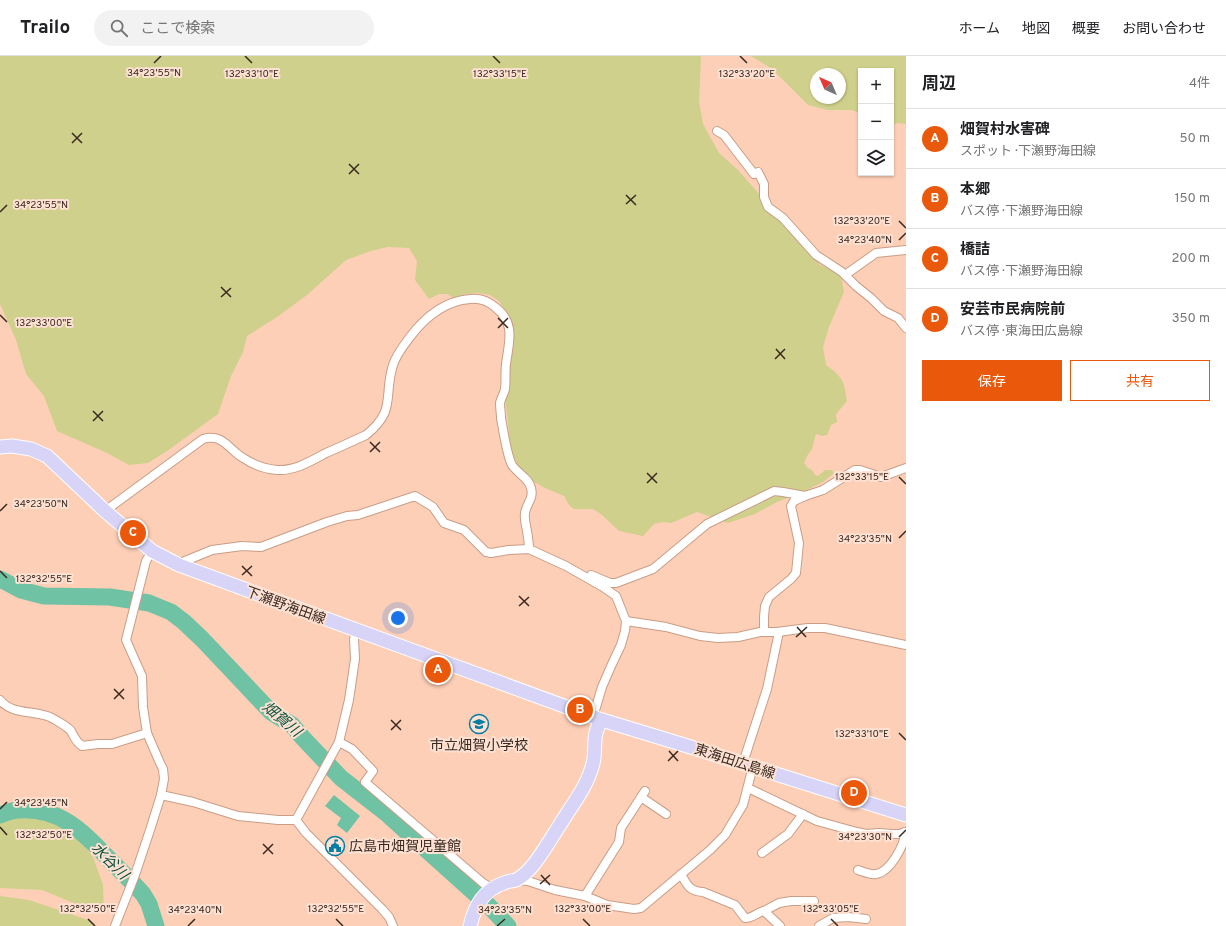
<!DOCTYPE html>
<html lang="ja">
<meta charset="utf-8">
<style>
body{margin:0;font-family:Overpass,"Noto Sans JP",sans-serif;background:#f2f2f2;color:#202124}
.controls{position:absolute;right:12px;top:12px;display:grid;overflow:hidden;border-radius:0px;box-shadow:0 1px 3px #0004}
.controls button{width:36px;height:36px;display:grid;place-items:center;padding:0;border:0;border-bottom:1px solid #e0e0e0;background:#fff;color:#202124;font:20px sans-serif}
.compass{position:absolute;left:810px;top:12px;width:36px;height:36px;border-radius:50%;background:#fff;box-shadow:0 1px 3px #0004;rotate:316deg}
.you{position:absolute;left:398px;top:562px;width:14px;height:14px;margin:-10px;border:3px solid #fff;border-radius:50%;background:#1a73e8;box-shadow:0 0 0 6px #1a73e833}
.badge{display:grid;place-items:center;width:26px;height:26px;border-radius:50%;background:#ea580c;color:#fff;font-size:13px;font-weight:700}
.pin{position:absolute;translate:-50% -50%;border:2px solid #fff;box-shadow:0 1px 4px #0006}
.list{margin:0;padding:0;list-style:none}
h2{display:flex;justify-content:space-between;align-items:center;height:52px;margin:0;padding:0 16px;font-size:17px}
h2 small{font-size:13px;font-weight:400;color:#757577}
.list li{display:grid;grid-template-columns:26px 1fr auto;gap:12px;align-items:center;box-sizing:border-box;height:60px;padding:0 16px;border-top:1px solid #e0e0e0}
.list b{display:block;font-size:15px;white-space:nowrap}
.list p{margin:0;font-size:13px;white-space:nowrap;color:#757577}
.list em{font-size:13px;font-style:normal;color:#757577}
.actions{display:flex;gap:8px;padding:12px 16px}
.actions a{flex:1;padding:9px 0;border:1px solid #ea580c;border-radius:0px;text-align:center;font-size:14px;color:#ea580c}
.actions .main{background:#ea580c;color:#fff}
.icon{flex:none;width:22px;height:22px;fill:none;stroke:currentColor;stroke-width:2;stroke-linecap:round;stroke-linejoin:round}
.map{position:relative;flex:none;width:906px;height:870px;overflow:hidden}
header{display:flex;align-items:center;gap:24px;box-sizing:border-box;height:56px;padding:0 20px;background:#fff;border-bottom:1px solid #e0e0e0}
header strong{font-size:19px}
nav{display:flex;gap:22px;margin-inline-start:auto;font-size:14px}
.search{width:280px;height:36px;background:#f2f2f2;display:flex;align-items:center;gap:10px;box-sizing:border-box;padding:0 14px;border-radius:22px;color:#757577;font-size:15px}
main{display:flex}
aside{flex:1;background:#fff}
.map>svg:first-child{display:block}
.green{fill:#cfd08b;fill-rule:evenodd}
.water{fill:#6fc2a4}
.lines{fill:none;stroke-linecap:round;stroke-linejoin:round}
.river{stroke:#6fc2a4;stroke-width:17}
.street-casing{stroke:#c99d86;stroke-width:10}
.primary-casing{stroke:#fff;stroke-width:15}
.street{stroke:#fff;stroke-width:8}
.primary{stroke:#d7d4f8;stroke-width:13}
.ticks{fill:none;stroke:#3a2920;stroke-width:1.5}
.labels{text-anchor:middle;stroke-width:4;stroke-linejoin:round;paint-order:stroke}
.street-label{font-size:14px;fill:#3a2920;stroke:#fde1d2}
.poi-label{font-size:14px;fill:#3a2920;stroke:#fde1d2}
.water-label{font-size:15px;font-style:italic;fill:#0b523e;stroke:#fde1d2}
.ticks-label{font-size:10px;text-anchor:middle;fill:#3a2920;stroke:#fde1d2;stroke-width:4;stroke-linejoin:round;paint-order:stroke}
</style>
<header>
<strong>Trailo</strong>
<div class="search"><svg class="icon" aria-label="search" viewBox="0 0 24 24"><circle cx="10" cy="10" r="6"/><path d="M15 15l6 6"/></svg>ここで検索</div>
<nav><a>ホーム</a><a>地図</a><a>概要</a><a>お問い合わせ</a></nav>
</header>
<main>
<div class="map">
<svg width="906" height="870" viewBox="0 0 906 870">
<rect width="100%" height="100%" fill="#fecfb7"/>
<!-- green -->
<g class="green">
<path d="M 0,0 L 701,0 L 699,45 L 703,68 L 719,97 L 737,113 L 810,195 L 820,209 L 841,219 L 844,236 L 829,271 L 823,291 L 826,309 C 843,321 844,325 847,345 L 836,358 L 837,366 L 831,369 L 827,379 L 822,380 L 816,378 L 812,393 L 807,400 L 804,407 L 808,412 L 812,414 L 815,419 L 818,420 L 825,414 L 832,414 L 834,417 L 823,426 L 809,433 L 777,446 L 755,458 L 728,467 L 697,456 L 671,467 L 664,466 L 654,468 L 643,480 L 619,475 L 602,459 L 593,453 L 574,453 L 569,449 L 564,440 L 545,432 L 529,423 L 518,409 L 511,395 L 504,330 L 513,292 L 514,275 L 509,261 L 499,245 L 490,239 L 479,237 L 465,238 L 461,241 L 454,242 L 447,238 L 439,238 L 429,243 L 415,224 L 417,205 L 409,192 L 388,191 L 371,195 L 346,204 L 307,239 L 277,261 L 247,280 L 243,296 L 231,320 L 218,358 L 170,393 L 148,407 L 129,409 L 107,397 L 57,375 L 44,340 L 26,318 L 16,284 L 0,248 Z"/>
<path d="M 751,0 L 906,0 L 906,68 L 897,67 L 891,70 L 891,15 L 861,15 L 861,58 L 852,54 L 827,54 L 808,49 L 772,13 ZM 816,18 L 840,18 L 840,42 L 816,42 Z"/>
<polygon points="23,755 43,760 77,781 93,801 103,829 104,855 88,853 42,834 0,832 0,762 4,757"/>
<polygon points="0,840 29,844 91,865 96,870 0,870"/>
</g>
<!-- water -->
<polygon class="water" points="334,739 360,760 347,777 337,769 341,762 325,750"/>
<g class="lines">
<!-- river -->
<g class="river">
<polyline points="0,523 21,534 44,540 110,541 149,547 171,556 184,566 202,583 271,656 292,669 303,682 341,722 386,757 430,797 490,851 508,870"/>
<path d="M 0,759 C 6,757 12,754 18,754 C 60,751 82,775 109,803 C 121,815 132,826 143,838 L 149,848 L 156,870"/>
</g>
<!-- street casing -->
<g class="street-casing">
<g id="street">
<polyline points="717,75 724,79 754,118 758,116 764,128 764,141 768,151 783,162 816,199 842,216 856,230 871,242 884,255 898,262 906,272"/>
<polyline points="845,219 876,197 906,194"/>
<path d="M 105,455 L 203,383 C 224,377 229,395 245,403 C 254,409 266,413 277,414 C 295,415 311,405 326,397 C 340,391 353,385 366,379 C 397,354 383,341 393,309 C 396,299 404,289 410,281 C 425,261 445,245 470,243 C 479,242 488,245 495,251 C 516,267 509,285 506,308 C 505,316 506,325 505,333 C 504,338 501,342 500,347 C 500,352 501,357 501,362 C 503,373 507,400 512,409 C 517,417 529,422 531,432 C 534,443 526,448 525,457 C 524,463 526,469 527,475 C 528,481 529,487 529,493"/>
<polyline points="179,509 185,505 212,494 242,490 261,491 327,466 347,460 358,459 415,440 433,451 444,467 464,474 486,496 491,497 509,494 529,493 566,510 603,531 616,540 626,565 625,575 621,589 612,608 602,631 593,661"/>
<polyline points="591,519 610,527 616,527 653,513 707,468 774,435 783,436 805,440 823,434 855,414 860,414 881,421 906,412"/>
<polyline points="626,565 666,571 700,580 718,582 738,581 760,576 777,576 808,572 825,572 906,589"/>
<polyline points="764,576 764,561 765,550 769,541 791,523 796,517 799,487 791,450 794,445 805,440"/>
<path d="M 0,644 C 12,659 33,654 50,661 C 54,663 68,671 71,675 C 75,682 75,685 82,690 L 98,688 L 112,688 L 147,677"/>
<polyline points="339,686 352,693 373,715 365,726 483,827 493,833"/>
<polyline points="743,707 767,633 779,576"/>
<polyline points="748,732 817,765 857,776 866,778 879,777 893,778 899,778 906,776"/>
<polyline points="161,739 193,746 238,760 278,764 296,764 306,777 382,853 389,861 393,870"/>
<polyline points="641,741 666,758"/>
<polyline points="296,764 339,686 349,644 355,603 354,583 356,575"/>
<polyline points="762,797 788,778 803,758"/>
<path d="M 858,814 C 864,816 870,819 876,818 C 890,816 905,789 905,776"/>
<path d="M 681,818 C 687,829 689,835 703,836 L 735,849 L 745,862 C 751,863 758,856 764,855 L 780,870"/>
<polyline points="517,824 528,825 555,834 585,840 607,849 634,853 641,852 710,794 725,779 743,749 753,710"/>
<polyline points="585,840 619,786 621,772 645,735"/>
<polyline points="764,855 779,847 791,845 814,845"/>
<polyline points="115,870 135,819 151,771 161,739 164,723 163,713 160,707 147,677 143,651 142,620 126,584 146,505 152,495"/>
<polyline points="819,870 833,862 848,861 866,863"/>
</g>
</g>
<!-- primary casing -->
<g class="primary-casing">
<g id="primary">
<polyline points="0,391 12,390 31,393 47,400 105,455 152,495 179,509 602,664 681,688 906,759"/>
<path d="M 470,870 C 475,850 483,834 504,827 C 508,825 512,825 516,824 C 522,821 530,813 534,808 C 544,795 552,781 561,767 C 572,749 586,732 592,711 C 598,695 590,680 602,664"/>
</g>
</g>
<!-- street -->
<use href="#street" class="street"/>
<!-- primary -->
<use href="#primary" class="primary"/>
</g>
<!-- ticks -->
<path class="ticks" d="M 245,0 L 252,7M 493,0 L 500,7M 740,0 L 747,7M 154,7 L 161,0M 72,77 L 82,87M 72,87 L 82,77M 349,108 L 359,118M 349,118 L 359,108M 626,139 L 636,149M 626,148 L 636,139M 0,156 L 7,149M 899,165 L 906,172M 899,184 L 906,177M 221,231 L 231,241M 221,241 L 231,232M 0,259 L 7,266M 498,262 L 508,272M 498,272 L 508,262M 776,293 L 785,303M 775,303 L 785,293M 93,355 L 103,365M 93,365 L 103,355M 370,386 L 380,396M 370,396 L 380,386M 647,417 L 657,427M 899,421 L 906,428M 647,427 L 657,417M 0,455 L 7,448M 899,482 L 906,475M 242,510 L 252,520M 0,515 L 7,522M 242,519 L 252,510M 519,540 L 529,550M 519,550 L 529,541M 797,571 L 806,581M 796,581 L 807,571M 114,633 L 124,643M 114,643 L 124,633M 391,664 L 401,674M 391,674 L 401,664M 899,677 L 906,684M 669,695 L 678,705M 668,705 L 678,695M 0,753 L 7,746M 0,771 L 7,779M 899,781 L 906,774M 263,788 L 273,798M 263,798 L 273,788M 541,819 L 550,829M 540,828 L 550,819M 88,863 L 95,870M 336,863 L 343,870M 583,863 L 590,870M 831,863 L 838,870M 188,870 L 195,863M 497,870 L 505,863"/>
<!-- icons -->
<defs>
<g id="school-ring" transform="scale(1)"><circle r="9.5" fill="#fde1d2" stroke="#027ea4" stroke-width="1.5"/><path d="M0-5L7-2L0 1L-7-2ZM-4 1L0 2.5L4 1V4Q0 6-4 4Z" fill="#027ea4"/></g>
<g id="civic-ring" transform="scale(1)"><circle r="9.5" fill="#fde1d2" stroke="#027ea4" stroke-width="1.5"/><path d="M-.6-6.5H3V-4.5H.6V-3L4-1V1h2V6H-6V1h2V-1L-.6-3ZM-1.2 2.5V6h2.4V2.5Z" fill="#027ea4"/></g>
</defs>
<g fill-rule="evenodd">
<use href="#school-ring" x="479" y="668"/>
<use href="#civic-ring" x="335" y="790"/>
</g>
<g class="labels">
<!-- street labels -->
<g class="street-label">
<text transform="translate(286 549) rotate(20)" y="5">下瀬野海田線</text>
<text transform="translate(735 705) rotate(18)" y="5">東海田広島線</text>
</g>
<!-- poi labels -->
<g class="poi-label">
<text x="479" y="694">市立畑賀小学校</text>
<text x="349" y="795" text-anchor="start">広島市畑賀児童館</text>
</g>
<!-- water labels -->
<g class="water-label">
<text transform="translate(282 663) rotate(40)" y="5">畑賀川</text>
<text transform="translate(110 805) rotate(45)" y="5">水谷川</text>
</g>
</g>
<g class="ticks-label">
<text x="154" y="20">34°23'55"N</text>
<text x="747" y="21">132°33'20"E</text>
<text x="252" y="21">132°33'10"E</text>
<text x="500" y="21">132°33'15"E</text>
<text x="41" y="152">34°23'55"N</text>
<text x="862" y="168">132°33'20"E</text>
<text x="865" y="187">34°23'40"N</text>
<text x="44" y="270">132°33'00"E</text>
<text x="862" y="424">132°33'15"E</text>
<text x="41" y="451">34°23'50"N</text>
<text x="865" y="486">34°23'35"N</text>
<text x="44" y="526">132°32'55"E</text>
<text x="862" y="681">132°33'10"E</text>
<text x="41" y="750">34°23'45"N</text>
<text x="44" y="782">132°32'50"E</text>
<text x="865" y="784">34°23'30"N</text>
<text x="88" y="856">132°32'50"E</text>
<text x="336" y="856">132°32'55"E</text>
<text x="583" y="856">132°33'00"E</text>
<text x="831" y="856">132°33'05"E</text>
<text x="195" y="857">34°23'40"N</text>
<text x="505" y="857">34°23'35"N</text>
</g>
</svg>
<div class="controls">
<button>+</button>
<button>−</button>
<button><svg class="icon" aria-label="layers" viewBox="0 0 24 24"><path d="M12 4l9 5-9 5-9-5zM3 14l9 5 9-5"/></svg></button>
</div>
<svg class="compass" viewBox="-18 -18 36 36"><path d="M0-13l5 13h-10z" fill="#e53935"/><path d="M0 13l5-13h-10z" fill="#757577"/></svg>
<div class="you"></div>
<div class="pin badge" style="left:438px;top:614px">A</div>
<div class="pin badge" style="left:580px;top:654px">B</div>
<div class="pin badge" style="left:133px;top:477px">C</div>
<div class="pin badge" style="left:854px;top:737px">D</div>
</div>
<aside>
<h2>周辺<small>4件</small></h2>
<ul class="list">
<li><span class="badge">A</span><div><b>畑賀村水害碑</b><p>スポット · 下瀬野海田線</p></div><em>50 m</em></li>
<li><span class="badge">B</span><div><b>本郷</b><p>バス停 · 下瀬野海田線</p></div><em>150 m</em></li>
<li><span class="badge">C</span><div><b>橋詰</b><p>バス停 · 下瀬野海田線</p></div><em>200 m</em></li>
<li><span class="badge">D</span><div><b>安芸市民病院前</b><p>バス停 · 東海田広島線</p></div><em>350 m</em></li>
</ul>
<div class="actions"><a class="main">保存</a><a>共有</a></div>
</aside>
</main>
